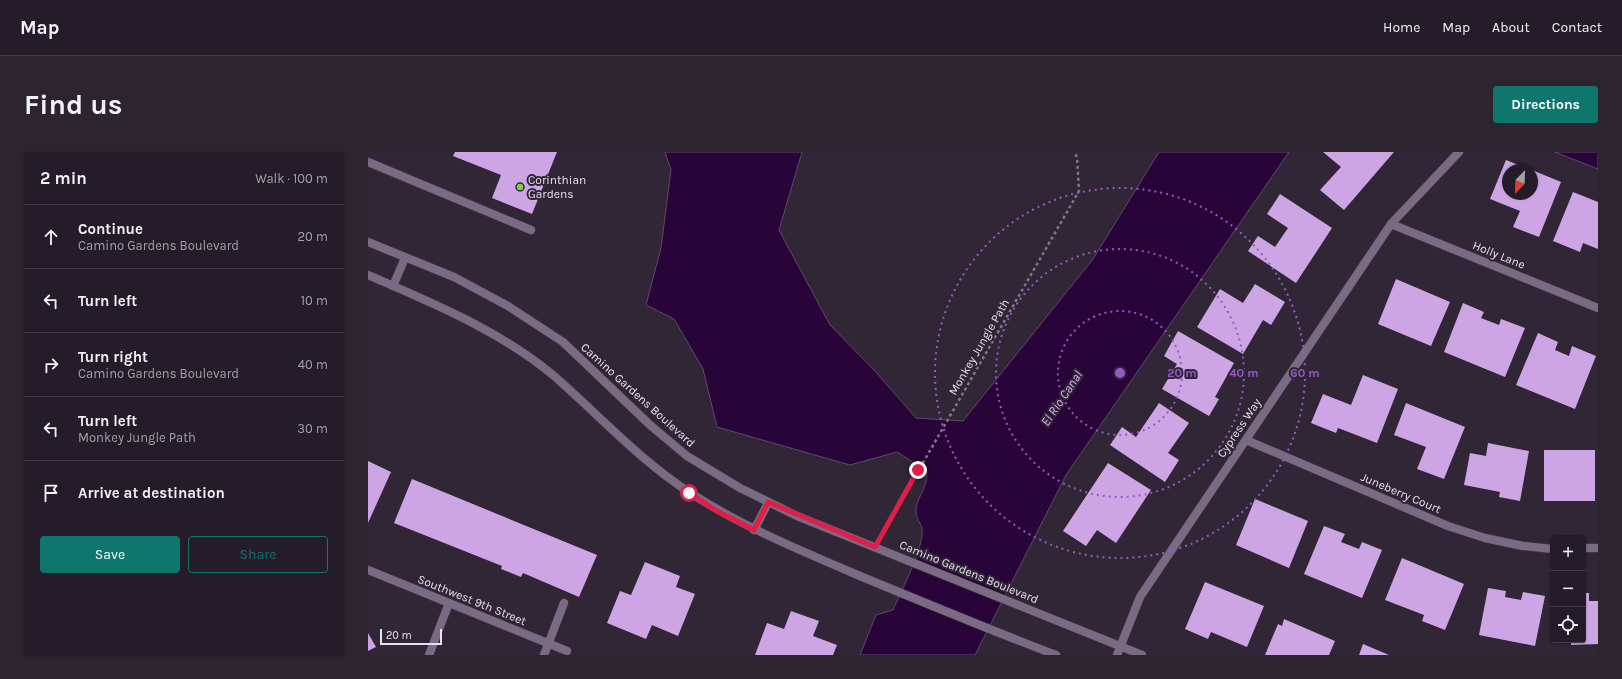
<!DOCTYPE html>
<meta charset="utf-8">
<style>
body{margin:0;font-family:Karla,sans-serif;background:#2c2530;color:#f1f3f6}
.controls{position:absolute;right:12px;bottom:12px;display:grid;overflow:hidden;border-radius:4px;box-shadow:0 1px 3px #0004}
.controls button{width:36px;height:36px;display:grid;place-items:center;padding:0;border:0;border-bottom:1px solid #413a45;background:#241c28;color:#f1f3f6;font:20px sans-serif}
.compass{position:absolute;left:1134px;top:12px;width:36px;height:36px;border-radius:50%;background:#241c28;box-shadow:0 1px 3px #0004;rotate:203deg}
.scale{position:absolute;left:12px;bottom:10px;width:62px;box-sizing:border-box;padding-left:4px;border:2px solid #e8e1ec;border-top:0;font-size:11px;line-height:14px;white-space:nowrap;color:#e8e1ec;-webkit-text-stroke:3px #302636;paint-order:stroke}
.stop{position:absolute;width:12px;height:12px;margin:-9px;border:3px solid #e11d48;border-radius:50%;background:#fff}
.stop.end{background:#e11d48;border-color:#fff;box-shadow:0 1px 4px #0008}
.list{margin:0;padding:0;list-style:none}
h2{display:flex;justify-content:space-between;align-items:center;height:52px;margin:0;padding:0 16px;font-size:17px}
h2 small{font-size:13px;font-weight:400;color:#a3a1a8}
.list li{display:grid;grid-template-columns:26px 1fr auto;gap:12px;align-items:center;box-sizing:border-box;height:64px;padding:0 16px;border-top:1px solid #413a45}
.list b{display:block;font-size:15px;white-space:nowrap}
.list p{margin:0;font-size:13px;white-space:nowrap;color:#a3a1a8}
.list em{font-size:13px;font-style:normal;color:#a3a1a8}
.actions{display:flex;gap:8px;padding:12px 16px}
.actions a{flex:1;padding:9px 0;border:1px solid #0f766e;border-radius:4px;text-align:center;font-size:14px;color:#0f766e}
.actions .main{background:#0f766e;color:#fff}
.icon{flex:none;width:22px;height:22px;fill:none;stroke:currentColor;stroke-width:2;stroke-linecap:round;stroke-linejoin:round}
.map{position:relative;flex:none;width:1230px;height:503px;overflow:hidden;border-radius:4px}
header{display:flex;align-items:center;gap:24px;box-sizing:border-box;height:56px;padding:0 20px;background:#241c28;border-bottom:1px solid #413a45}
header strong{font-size:19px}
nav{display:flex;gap:22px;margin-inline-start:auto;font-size:14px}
.intro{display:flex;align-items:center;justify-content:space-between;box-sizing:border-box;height:96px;padding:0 24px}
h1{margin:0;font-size:28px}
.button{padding:10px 18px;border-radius:4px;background:#0f766e;color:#fff;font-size:14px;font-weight:700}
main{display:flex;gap:24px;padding:0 24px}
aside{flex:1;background:#241c28;border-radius:4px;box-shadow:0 1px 3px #0004}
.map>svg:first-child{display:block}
.water{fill:#290439;stroke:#62466f}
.building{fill:#cea5e4}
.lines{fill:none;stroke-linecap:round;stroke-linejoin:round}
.service-casing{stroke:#4d4453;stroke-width:9}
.minor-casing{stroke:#4d4453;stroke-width:9}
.tertiary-casing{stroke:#4d4453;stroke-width:9}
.path{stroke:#817886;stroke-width:2.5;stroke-dasharray:3 3;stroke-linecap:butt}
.service{stroke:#7b6a84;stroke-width:8}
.minor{stroke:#7b6a84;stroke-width:8}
.tertiary{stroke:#7b6a84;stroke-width:8}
.route{stroke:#e11d48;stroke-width:5}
.ring{fill:none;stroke:#9659ca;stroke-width:2;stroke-dasharray:2 4}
.poi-dot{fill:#86cf4b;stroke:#302636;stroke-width:1.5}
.labels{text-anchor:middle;stroke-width:4;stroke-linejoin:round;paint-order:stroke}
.poi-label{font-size:12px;fill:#e8e1ec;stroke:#302636;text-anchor:start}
.street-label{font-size:12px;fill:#e8e1ec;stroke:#302636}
.water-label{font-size:13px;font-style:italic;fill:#ddb1f4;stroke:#302636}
.centre{fill:#9659ca;stroke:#302636;stroke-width:2}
.ring-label{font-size:12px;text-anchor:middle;font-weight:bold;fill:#9659ca;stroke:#302636;stroke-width:4;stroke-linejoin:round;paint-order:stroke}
</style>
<header>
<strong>Map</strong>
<nav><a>Home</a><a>Map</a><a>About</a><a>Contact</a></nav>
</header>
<div class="intro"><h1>Find us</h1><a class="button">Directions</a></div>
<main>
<aside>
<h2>2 min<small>Walk · 100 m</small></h2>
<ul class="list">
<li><svg class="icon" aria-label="ahead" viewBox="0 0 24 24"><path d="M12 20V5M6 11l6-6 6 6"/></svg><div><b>Continue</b><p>Camino Gardens Boulevard</p></div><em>20 m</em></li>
<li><svg class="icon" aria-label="left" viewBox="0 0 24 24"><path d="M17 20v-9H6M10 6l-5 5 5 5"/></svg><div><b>Turn left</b></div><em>10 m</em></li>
<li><svg class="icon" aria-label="right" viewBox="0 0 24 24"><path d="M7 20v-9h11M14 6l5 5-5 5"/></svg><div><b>Turn right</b><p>Camino Gardens Boulevard</p></div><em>40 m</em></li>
<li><svg class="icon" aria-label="left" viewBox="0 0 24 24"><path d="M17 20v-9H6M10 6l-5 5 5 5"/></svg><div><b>Turn left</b><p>Monkey Jungle Path</p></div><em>30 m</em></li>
<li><svg class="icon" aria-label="arrive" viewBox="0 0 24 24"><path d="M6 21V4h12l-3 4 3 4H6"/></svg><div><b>Arrive at destination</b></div></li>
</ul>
<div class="actions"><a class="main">Save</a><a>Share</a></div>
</aside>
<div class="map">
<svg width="1230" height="503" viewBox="0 0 1230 503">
<rect width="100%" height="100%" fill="#302636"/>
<!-- water -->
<g class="water">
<path d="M 297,0 L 434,0 L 411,78 L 462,173 L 506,218 L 548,266 L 595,269 L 725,107 L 791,0 L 921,0 L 698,323 L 607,503 L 492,503 L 508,463 L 525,458 C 532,442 557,393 554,377 C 553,371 548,367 548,360 C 547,347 560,337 559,319 L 529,300 L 482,313 L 349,275 L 335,217 L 306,167 L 278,153 L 293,96 L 303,18 Z"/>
<polygon points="1187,0 1230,0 1230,17"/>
</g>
<!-- building -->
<g class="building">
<polygon points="87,0 189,0 164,62 124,46 133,23 85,4"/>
<polygon points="955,0 1026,0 976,58 952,38 973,15"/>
<polygon points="1138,8 1163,18 1140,18 1140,42 1164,42 1164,18 1193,30 1171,85 1145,75 1152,59 1122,47"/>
<polygon points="1205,40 1230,50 1230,97 1215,91 1212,100 1185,89"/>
<polygon points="912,42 964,76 928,131 880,99 890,84 907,95 920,76 899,62"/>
<polygon points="1028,127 1082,150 1063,194 1010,172"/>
<polygon points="887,132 917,150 903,173 895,168 875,202 829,175 852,137 875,151"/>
<polygon points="1095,151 1116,160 1113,166 1131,173 1133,167 1157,176 1137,225 1076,200"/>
<polygon points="810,179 866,211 847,245 851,247 841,264 794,237 809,212 796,204"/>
<polygon points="1170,181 1190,190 1187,198 1201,204 1204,194 1228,204 1207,257 1148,233"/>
<polygon points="995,223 1030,237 1009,291 970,276 968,281 943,271 955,242 983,253"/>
<polygon points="791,251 821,271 800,301 811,308 797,330 742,293 754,275 768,285"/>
<polygon points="1038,251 1097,275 1076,327 1049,317 1058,295 1026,283"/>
<polygon points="1120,291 1161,299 1152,349 1131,345 1132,340 1096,333 1102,301 1118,304"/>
<rect x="1176" y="298" width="51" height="51"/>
<polygon points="0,309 23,320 0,371"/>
<polygon points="740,311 783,338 748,391 729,378 718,394 695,379"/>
<polygon points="44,327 229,403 211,445 155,421 153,425 133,417 134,414 26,371"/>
<polygon points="887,347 940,369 921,416 868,393"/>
<polygon points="956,374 977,382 973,390 991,397 994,390 1014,398 994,446 936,422"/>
<polygon points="1034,406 1096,432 1077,478 1054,469 1056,463 1017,448"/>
<polygon points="277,410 312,424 308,435 327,442 310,484 284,473 278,487 239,471 252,439 263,443"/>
<polygon points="837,430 896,454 879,495 843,480 840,487 817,477"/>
<polygon points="1120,436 1138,439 1137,445 1153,448 1155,440 1177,444 1167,494 1111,483"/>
<polygon points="1215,441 1221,441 1221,449 1230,449 1230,492 1203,493 1203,488 1215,488"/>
<polygon points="423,459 451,469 445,484 469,493 465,503 387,503 399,471 416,477"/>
<polygon points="916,467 967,489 961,503 897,503 910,472 914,474"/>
<polygon points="0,481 8,495 0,499"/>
<polygon points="995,492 1021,503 991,503"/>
</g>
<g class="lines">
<!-- service casing -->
<g class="service-casing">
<g id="service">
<polyline points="0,10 163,78"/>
<polyline points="176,503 196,451"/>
</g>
</g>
<!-- minor casing -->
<g class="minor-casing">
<g id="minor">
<polyline points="1023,72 1230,156"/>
<polyline points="878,288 1080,374 1117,386 1155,394 1185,397"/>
<polyline points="1215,396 1230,396"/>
<polyline points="0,418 199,499"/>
<polyline points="61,503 81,451"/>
<polyline points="749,503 772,445 1023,72 1091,0"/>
</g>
</g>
<!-- tertiary casing -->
<g class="tertiary-casing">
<g id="tertiary">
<polyline points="0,90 86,125 140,154 195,190 282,273 319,304 372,336 429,364 774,503"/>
<path d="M 0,123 C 64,151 131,178 185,223 C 231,263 272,309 324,342 C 377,376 434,399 492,424 C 557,451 622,478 688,503"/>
<polyline points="25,134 37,106"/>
<polyline points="386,378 400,351"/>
</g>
</g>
<!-- path -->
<polyline class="path" points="513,384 711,39 709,5 706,0"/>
<!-- service -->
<use href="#service" class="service"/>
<!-- minor -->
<use href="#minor" class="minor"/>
<!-- tertiary -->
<use href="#tertiary" class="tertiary"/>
</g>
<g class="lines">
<!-- route -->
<polyline class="route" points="321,341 349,359 386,378 400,350 507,395 550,318"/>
</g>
<!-- distance rings -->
<g class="ring">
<circle cx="752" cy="221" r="62"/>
<circle cx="752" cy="221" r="124"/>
<circle cx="752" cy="221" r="185"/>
</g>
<!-- markers -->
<circle class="poi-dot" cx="152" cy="35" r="4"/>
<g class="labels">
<!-- poi labels -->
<g class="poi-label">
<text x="160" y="32">Corinthian<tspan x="160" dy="14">Gardens</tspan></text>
</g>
<!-- street labels -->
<g class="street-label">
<text transform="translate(1131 103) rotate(22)" y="4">Holly Lane</text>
<text transform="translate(611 195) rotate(-60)" y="4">Monkey Jungle Path</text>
<text transform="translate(270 243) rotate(42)" y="4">Camino Gardens Boulevard</text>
<text transform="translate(871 276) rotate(-56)" y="4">Cypress Way</text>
<text transform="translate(1033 341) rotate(23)" y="4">Juneberry Court</text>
<text transform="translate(601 420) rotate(22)" y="4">Camino Gardens Boulevard</text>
<text transform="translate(104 448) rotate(22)" y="4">Southwest 9th Street</text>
</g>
<!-- water labels -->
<g class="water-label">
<text transform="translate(693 246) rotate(-56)" y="5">El Rio Canal</text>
</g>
</g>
<circle cx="752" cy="221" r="6" class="centre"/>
<g class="ring-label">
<text x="814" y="225">20 m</text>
<text x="876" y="225">40 m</text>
<text x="937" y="225">60 m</text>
</g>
</svg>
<div class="controls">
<button>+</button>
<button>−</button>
<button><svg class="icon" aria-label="locate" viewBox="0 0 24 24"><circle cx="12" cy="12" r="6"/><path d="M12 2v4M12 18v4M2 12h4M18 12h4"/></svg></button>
</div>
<svg class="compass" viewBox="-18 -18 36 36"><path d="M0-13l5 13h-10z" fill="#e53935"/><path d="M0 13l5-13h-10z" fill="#a3a1a8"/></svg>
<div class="scale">20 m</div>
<div class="stop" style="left:321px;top:341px"></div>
<div class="stop end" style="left:550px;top:318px"></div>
</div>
</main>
